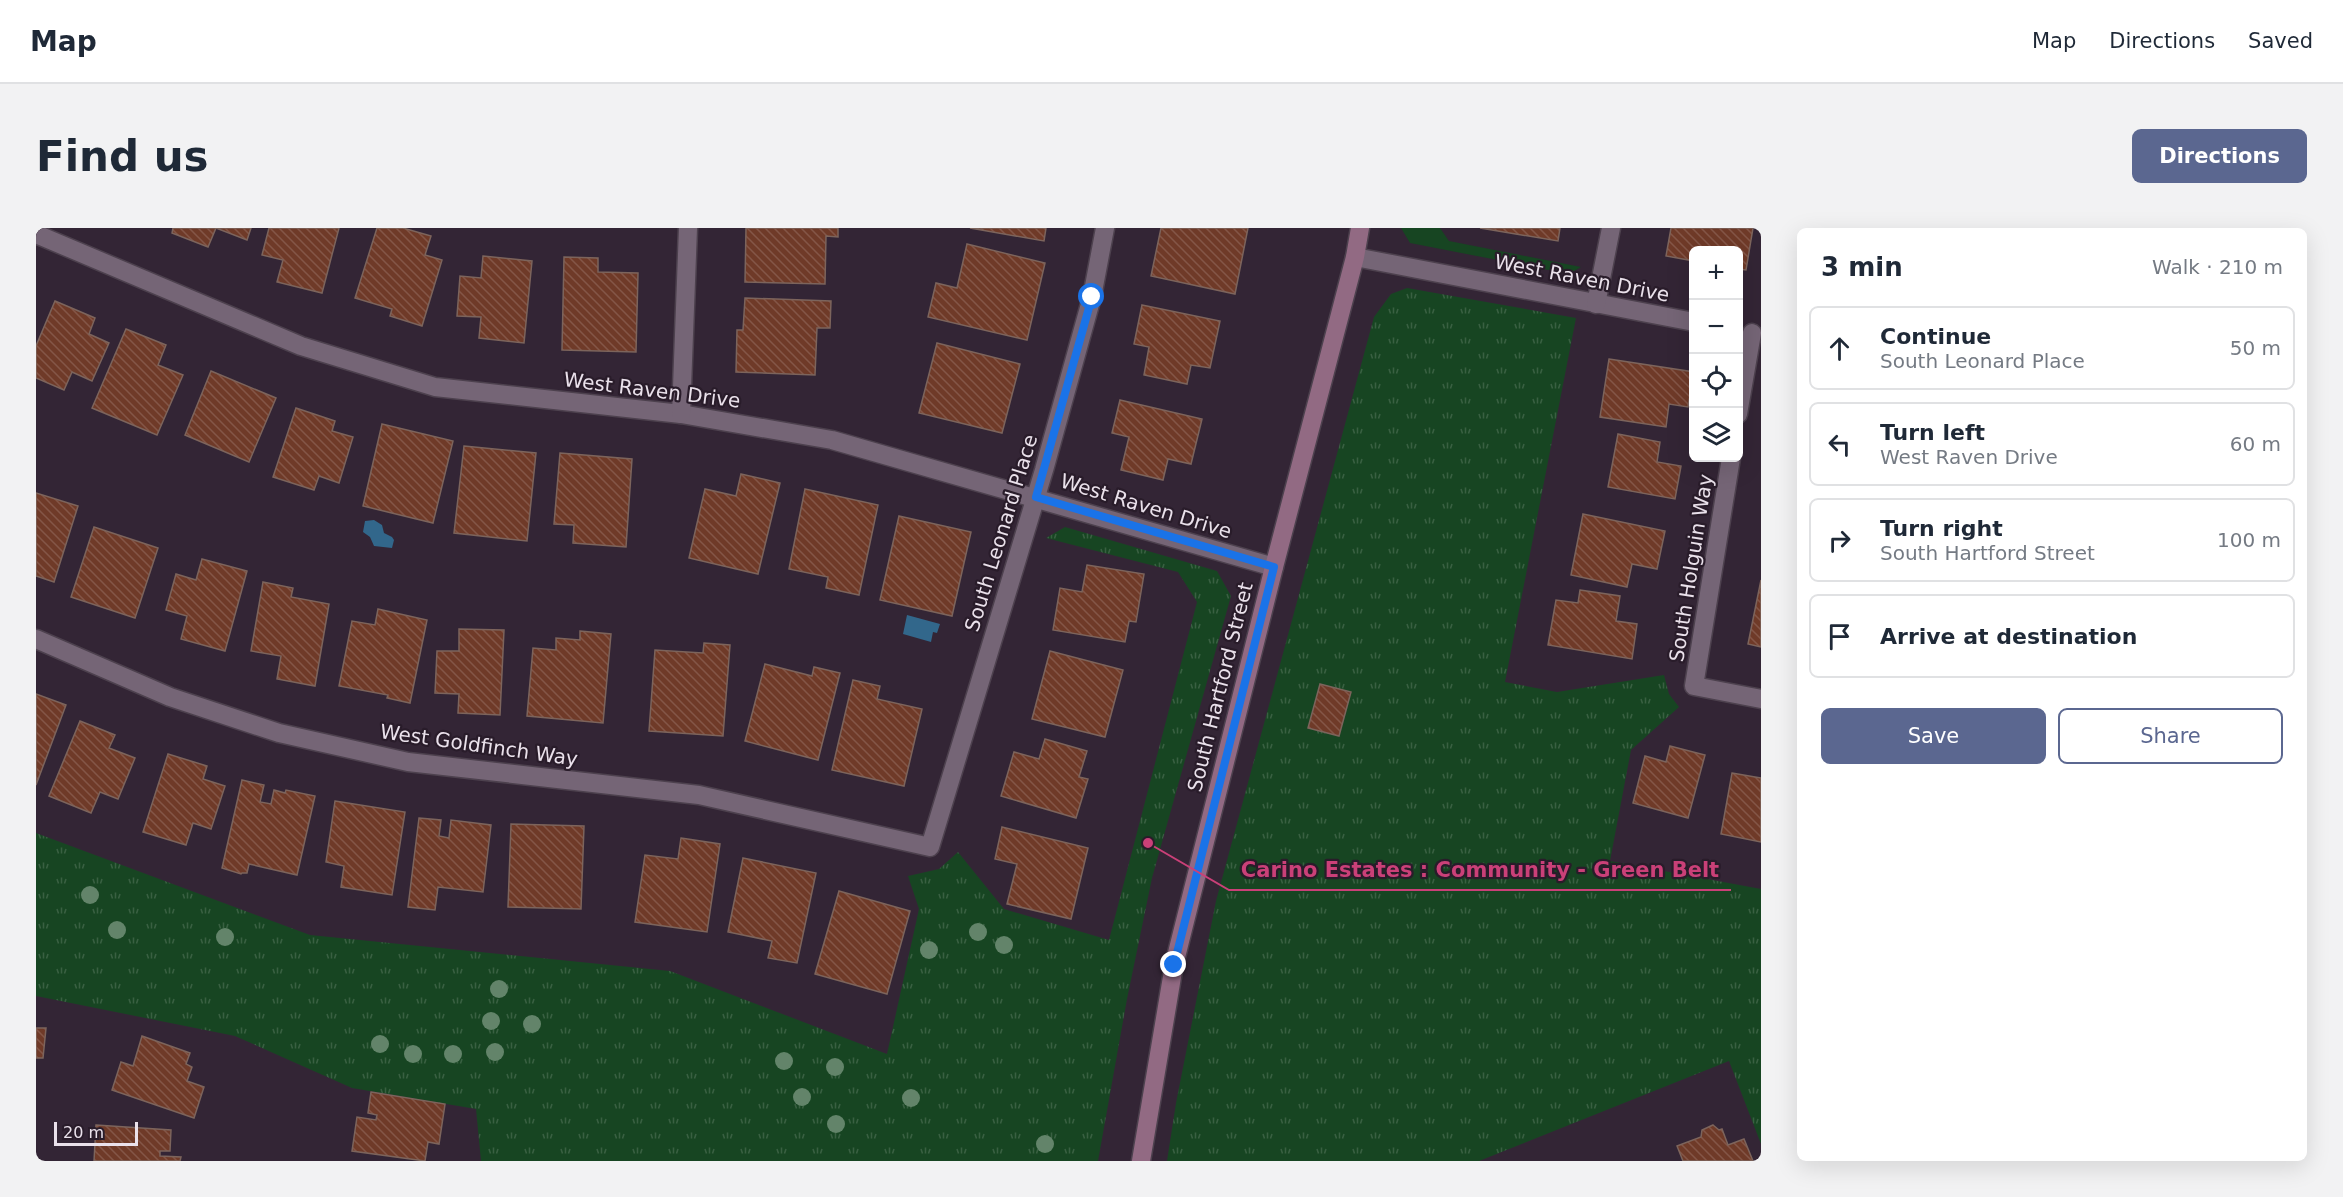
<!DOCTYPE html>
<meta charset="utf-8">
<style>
body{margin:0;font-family:"DejaVu Sans",sans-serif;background:#f2f2f3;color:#1f2937}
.controls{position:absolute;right:18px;top:18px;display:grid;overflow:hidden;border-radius:9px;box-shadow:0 6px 24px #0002}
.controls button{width:54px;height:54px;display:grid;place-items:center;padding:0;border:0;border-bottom:2px solid #e0e1e3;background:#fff;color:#1f2937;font:30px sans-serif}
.scale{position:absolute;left:18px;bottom:15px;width:84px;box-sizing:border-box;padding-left:6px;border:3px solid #eae1eb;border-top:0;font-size:16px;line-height:21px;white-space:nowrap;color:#eae1eb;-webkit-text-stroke:4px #291c2a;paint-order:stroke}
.stop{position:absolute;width:18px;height:18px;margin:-14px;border:4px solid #1a73e8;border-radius:50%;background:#fff}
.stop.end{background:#1a73e8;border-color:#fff;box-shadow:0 2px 6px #0008}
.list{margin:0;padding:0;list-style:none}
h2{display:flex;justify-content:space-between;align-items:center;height:78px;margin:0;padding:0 24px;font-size:26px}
h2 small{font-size:20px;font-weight:400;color:#747a83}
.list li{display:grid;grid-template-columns:39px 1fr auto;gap:18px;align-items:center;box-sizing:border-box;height:84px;margin:0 12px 12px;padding:0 12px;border:2px solid #e0e1e3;border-radius:9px}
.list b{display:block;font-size:22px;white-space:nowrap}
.list p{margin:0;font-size:20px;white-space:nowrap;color:#747a83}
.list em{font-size:20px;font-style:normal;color:#747a83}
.actions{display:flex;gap:12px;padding:18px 24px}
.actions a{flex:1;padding:14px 0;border:2px solid #5b6790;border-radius:9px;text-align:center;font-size:21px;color:#5b6790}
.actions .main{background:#5b6790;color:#fff}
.icon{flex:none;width:33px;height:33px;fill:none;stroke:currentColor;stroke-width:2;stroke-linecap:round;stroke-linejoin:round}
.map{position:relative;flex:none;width:1725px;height:933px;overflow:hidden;border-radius:9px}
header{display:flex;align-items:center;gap:36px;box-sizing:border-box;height:84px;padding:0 30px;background:#fff;border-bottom:2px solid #e0e1e3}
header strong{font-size:28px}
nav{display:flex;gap:33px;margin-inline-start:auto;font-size:21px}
.intro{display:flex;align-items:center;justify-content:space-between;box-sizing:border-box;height:144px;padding:0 36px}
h1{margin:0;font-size:42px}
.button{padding:15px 27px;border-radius:9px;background:#5b6790;color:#fff;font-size:21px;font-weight:700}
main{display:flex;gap:36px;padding:0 36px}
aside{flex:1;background:#fff;border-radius:9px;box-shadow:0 6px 24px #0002}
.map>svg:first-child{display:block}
.grass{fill:#174522}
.park{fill:url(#park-tufts)}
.water{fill:#32678b}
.building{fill:url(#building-back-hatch);stroke:#7c645c;stroke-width:1.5}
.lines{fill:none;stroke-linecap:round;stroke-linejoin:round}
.street-casing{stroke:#4d414e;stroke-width:21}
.secondary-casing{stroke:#4d414e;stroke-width:21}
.street{stroke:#756576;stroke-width:18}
.secondary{stroke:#926a83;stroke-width:18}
.tree{fill:#63846a}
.route{stroke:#1a73e8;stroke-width:8}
.labels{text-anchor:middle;stroke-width:4.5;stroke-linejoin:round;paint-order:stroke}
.street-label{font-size:20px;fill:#eae1eb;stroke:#291c2a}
.leader{fill:none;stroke:#ca4078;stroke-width:2}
.callout-dot{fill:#ca4078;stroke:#291c2a;stroke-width:2}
.callout-label{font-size:21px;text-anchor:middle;font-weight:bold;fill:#ca4078;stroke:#291c2a;stroke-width:4.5;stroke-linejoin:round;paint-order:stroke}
</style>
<header>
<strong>Map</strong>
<nav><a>Map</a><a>Directions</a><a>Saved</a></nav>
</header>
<div class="intro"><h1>Find us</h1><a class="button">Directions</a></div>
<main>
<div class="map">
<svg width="1725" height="933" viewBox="0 0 1725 933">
<defs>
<pattern id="park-tufts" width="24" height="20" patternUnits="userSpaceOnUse" patternTransform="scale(1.5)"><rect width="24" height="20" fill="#174522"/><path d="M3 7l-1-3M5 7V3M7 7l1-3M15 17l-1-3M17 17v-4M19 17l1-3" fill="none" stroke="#396042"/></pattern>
<pattern id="building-back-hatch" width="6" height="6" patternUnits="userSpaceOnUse" patternTransform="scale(1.5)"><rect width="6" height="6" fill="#6f3a28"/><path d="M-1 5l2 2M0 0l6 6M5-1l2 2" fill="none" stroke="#845647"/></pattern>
</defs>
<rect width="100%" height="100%" fill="#332535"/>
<!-- grass -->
<polygon class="grass" points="1365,0 1404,0 1413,13 1545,39 1533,46 1374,15"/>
<!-- park -->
<g class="park">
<polygon points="1371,60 1540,90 1469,454 1521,464 1628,447 1633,466 1643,479 1595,522 1574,633 1725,661 1725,916 1693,833 1443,933 1131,933 1140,875 1180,673 1338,89 1355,66"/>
<polygon points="1029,299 1181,343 1195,368 1116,650 1091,771 1062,933 445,933 440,881 316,860 199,808 0,768 0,605 274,707 634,743 851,826 883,681 872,648 903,641 922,624 968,681 1073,712 1161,374 1142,344 1010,310"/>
</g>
<!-- water -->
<g class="water">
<polygon points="329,293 338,292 346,297 348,305 356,309 358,312 356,320 338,318 334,309 327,304"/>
<polygon points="871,387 904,396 901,405 897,404 895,414 867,406"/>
</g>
<!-- building -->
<g class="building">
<polygon points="137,0 180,0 172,19 136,5"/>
<polygon points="180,0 215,0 211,12"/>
<polygon points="233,0 303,0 286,65 241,54 247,32 226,27"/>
<polygon points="341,0 367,0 395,8 389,27 406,32 386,98 354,88 356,81 319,70"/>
<polygon points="710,0 802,0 802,9 790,8 789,56 709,54"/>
<polygon points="934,0 1010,0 1008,13"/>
<polygon points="1125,0 1212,0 1199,66 1115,48"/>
<polygon points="1444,0 1524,0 1522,13"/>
<polygon points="1635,0 1717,0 1710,42 1702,41 1702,22 1658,22 1658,33 1630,28"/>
<polygon points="931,16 1009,35 991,112 892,89 900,55 921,60"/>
<polygon points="447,28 496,33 488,115 443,110 445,89 421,88 424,48 445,50"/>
<polygon points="528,29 562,30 562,44 602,45 600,124 526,122"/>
<polygon points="709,70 795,73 794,100 781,100 779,147 700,144 701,102 707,102"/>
<polygon points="19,73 59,90 53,106 73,115 56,153 36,144 28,162 0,150 0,118"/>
<polygon points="1106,77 1184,93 1174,140 1155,137 1151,156 1108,147 1113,119 1098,116"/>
<polygon points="90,101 130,117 122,137 147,147 121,207 56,180"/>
<polygon points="901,115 984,136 966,205 883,185"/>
<polygon points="1573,131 1658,144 1652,179 1633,176 1630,199 1564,189"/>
<polygon points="175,143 240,170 213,234 149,207"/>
<polygon points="1084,172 1166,191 1155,236 1132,231 1127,252 1085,242 1093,209 1076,205"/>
<polygon points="260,180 299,193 296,203 317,209 303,255 283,248 278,262 237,249"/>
<polygon points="346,196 417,213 397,295 327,278"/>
<polygon points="1582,206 1624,214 1621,234 1645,238 1639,271 1572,259"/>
<polygon points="428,218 500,225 491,313 418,305"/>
<polygon points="524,225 596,231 590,319 537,315 538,297 518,296"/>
<polygon points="705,246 744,255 722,346 653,330 669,261 700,268"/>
<polygon points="769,261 842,277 823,367 790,360 792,349 753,341"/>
<polygon points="0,265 42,278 18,354 0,348"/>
<polygon points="1547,286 1629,303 1621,341 1596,336 1591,359 1535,347"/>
<polygon points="863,288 935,304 916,388 844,372"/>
<polygon points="58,299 122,320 99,390 35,369"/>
<polygon points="166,331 211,343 189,423 145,411 151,388 130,382 140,346 160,352"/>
<polygon points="1051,337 1108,346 1100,394 1093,393 1089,414 1017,402 1024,360 1046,364"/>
<polygon points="1725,352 1725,419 1712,416"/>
<polygon points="227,354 257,360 255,369 293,376 279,458 241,451 245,428 215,423"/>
<polygon points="1544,362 1584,368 1580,393 1601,396 1596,431 1512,417 1520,372 1542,375"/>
<polygon points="342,381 391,392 374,475 351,470 352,467 303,458 316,393 339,397"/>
<polygon points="423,401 468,402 464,487 422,485 423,466 399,465 401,423 423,423"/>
<polygon points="544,403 575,406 567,495 491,488 497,420 520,422 520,410 544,412"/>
<polygon points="668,415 694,417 687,508 613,503 619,422 667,425"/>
<polygon points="1014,423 1087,442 1069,509 996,491"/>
<polygon points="729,436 776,448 778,439 804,445 782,532 709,513"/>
<polygon points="817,452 844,458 841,471 886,481 868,558 796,542"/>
<polygon points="1284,456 1315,464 1303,508 1272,500"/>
<polygon points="0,466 30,477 0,557"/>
<polygon points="44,493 79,507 73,520 99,530 82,571 64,564 55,585 13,568"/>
<polygon points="1009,511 1051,523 1043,549 1052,551 1040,590 965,568 978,524 1003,531"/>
<polygon points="1634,518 1669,527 1652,590 1597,575 1609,528 1630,534"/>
<polygon points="132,526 171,538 167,551 189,558 175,601 157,595 150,617 107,604"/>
<polygon points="1696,545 1725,550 1725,614 1685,606"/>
<polygon points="206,552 228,557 224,574 235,576 238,562 249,565 250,562 279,568 261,647 213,636 211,645 206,645 205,646 186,640"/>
<polygon points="299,573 369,584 356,667 305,659 308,638 290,634"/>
<polygon points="383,590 405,592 403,608 413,610 415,592 455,597 447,664 402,659 399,682 372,679"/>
<polygon points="475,596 548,598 545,681 472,679"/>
<polygon points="966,599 1052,620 1035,691 971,676 981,636 959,631"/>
<polygon points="645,610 684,616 671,704 599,694 609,627 642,631"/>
<polygon points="707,630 780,645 761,735 732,730 736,713 692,704"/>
<polygon points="803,663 874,683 851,766 779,746"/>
<polygon points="0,800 10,800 7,830 0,830"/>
<polygon points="106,808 154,825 150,836 156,839 151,853 168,859 158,890 76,862 85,834 97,838"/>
<polygon points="335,864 409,876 403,916 392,914 389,933 316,923 321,889 340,892 341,887 332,885"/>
<polygon points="60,897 135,902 134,923 124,923 124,928 145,929 144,933 58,933"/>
<polygon points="1677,897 1683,902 1686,901 1692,917 1708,911 1717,933 1647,933 1641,918 1665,909 1666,902"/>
</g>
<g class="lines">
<!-- street casing -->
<g class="street-casing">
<g id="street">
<polyline points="0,6 265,118 399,159 645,186 796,212 1238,339"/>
<polyline points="1319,29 1658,94"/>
<polyline points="1560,76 1575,0"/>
<polyline points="645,186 652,0"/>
<polyline points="1702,186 1716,105"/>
<polyline points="1695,230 1658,458 1725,471"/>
<polyline points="0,411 134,469 243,505 372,534 663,567 894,619 1008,242 1056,69 1069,0"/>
</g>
</g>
<!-- secondary casing -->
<g class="secondary-casing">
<polyline id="secondary" points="1105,933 1138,737 1238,339 1319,29 1324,0"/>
</g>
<!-- street -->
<use href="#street" class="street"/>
<!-- secondary -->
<use href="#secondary" class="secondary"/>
</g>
<!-- trees -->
<g class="tree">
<circle cx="54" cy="667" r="9"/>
<circle cx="81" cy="702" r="9"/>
<circle cx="942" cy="704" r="9"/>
<circle cx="189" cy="709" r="9"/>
<circle cx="968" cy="717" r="9"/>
<circle cx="893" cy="722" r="9"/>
<circle cx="463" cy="761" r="9"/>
<circle cx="455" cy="793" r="9"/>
<circle cx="496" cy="796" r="9"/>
<circle cx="344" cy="816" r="9"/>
<circle cx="459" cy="824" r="9"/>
<circle cx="377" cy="826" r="9"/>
<circle cx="417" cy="826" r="9"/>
<circle cx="748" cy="833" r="9"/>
<circle cx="799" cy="839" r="9"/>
<circle cx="766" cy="869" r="9"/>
<circle cx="875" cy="870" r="9"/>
<circle cx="800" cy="896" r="9"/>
<circle cx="1009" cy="916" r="9"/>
</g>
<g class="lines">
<!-- route -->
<polyline class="route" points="1056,69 1000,269 1238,339 1138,737"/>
</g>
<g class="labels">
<!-- street labels -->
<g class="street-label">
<text transform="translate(1546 50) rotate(11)" y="7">West Raven Drive</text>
<text transform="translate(616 162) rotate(7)" y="7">West Raven Drive</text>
<text transform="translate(1110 278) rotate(17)" y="7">West Raven Drive</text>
<text transform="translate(965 305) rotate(-73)" y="7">South Leonard Place</text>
<text transform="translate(1655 340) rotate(-81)" y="7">South Holguin Way</text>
<text transform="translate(1184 459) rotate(-76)" y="7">South Hartford Street</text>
<text transform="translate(443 517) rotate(8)" y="7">West Goldfinch Way</text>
</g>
</g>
<!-- callouts -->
<path class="leader" d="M1112 615L1193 662H1695"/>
<circle class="callout-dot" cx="1112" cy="615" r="6"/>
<g class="callout-label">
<text x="1444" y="649">Carino Estates : Community - Green Belt</text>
</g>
</svg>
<div class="controls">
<button>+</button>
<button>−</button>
<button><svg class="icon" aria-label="locate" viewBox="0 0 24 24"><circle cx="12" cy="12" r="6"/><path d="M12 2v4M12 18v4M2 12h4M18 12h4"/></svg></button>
<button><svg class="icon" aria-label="layers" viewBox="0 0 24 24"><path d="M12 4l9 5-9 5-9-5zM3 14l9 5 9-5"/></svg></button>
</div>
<div class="scale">20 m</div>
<div class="stop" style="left:1056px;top:69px"></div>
<div class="stop end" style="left:1138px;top:737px"></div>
</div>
<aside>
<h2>3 min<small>Walk · 210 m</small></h2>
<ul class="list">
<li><svg class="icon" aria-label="ahead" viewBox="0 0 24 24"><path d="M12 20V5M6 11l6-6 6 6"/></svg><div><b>Continue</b><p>South Leonard Place</p></div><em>50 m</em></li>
<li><svg class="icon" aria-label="left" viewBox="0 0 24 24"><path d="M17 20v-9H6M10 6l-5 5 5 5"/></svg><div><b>Turn left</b><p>West Raven Drive</p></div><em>60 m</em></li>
<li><svg class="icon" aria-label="right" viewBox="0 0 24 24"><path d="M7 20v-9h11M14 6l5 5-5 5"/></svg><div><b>Turn right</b><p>South Hartford Street</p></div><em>100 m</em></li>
<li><svg class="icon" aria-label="arrive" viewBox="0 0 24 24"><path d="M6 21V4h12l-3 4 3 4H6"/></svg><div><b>Arrive at destination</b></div></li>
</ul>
<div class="actions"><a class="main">Save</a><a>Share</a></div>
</aside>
</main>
